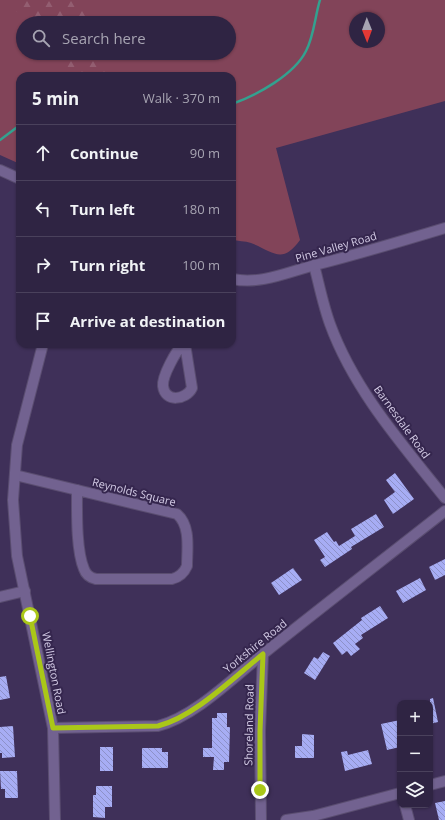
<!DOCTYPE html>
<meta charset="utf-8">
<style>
body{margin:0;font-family:"Open Sans",sans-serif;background:#372c4a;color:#f1f3f6}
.controls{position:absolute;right:12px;bottom:12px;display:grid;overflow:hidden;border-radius:8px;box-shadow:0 1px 3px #0004}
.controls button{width:36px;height:36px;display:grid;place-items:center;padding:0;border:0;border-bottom:1px solid #4a415c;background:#2f2443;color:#f1f3f6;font:20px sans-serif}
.compass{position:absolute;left:349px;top:12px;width:36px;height:36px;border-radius:50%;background:#2f2443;box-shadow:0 1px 3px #0004;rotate:179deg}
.stop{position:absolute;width:12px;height:12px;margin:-9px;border:3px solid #aac718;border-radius:50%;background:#fff}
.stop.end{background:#aac718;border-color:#fff;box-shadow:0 1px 4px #0008}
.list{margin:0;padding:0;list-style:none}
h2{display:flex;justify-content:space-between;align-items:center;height:52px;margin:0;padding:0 16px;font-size:17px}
h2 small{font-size:13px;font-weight:400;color:#a7a4b2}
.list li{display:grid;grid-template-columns:26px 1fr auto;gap:12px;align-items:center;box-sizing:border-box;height:56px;padding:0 16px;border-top:1px solid #4a415c}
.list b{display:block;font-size:15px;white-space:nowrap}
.list em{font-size:13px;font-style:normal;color:#a7a4b2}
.icon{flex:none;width:22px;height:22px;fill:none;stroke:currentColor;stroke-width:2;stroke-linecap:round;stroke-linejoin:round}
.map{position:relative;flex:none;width:445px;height:820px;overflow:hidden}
.search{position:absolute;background:#2f2443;box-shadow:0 1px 3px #0004;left:16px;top:16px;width:220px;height:44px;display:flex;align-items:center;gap:10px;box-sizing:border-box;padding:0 14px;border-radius:22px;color:#a7a4b2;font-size:15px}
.panel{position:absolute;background:#2f2443;box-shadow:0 1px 3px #0004;left:16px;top:72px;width:220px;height:276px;border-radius:12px}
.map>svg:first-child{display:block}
.grass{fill:#824459;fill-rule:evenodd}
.forest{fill:url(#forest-firs)}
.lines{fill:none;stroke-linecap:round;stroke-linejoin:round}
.stream{stroke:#33a18f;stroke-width:2.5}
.building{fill:url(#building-back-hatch)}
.street-casing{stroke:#5a4d70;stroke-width:12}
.secondary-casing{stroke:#5a4d70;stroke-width:12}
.street{stroke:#726290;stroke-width:10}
.secondary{stroke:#726290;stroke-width:10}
.route{stroke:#aac718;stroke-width:5}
.labels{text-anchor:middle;stroke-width:4;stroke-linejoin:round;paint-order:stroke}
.street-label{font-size:11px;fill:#d4cce6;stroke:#35264e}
</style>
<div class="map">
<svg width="445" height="820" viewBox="0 0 445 820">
<defs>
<pattern id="forest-firs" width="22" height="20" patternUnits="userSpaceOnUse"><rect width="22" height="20" fill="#824459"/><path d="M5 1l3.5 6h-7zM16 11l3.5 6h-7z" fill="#935e71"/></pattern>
<pattern id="building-back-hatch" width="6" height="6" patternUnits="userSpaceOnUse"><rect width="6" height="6" fill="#a7adf4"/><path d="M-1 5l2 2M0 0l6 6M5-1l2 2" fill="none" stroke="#8d91c8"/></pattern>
</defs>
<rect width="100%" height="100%" fill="#3f3059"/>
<!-- grass -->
<path class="grass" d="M 0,0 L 445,0 L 445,101 L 276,148 L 300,240 C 282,265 274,252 251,243 C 245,241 238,241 232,240 L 232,76 L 20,76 L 20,164 L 0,155 ZM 355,18 L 379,18 L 379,42 L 355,42 ZM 23,23 L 229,23 L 229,53 L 23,53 Z"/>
<!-- forest -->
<g class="forest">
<polygon points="7,0 81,0 88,23 26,23"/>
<polygon points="52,53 100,53 109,76 87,76 68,67"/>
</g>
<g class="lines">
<!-- stream -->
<g class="stream">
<path d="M 232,104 C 257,95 294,75 306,51 C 314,36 315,16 320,0"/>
<polyline points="0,140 20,125"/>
</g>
</g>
<!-- building -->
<g class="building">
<polygon points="395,473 414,499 393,514 384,500 395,492 386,480"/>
<polygon points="376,514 384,527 351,547 352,549 325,567 320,560 325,557 314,540 327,532 334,542 336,541 339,546 355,536 351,529"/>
<polygon points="445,559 445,575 435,580 429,567"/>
<polygon points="293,568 302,580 279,595 271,583"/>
<polygon points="420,578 426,590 403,603 396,591"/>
<polygon points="380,606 388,618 361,635 363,638 355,644 360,649 351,656 347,651 342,655 333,643 362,620 361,618"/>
<polygon points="323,652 330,656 315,680 304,673 314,657 318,659"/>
<polygon points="6,676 10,698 0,700 0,677"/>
<polygon points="433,698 438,722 430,724 430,699"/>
<polygon points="217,713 227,713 227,727 230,727 229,762 224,762 224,770 213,770 214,757 203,757 203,748 212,748 212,718 217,718"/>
<polygon points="400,720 400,747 387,750 381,724"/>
<polygon points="13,726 15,757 2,758 2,753 0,753 0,727"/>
<polygon points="302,734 314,735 314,758 295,758 295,746 302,746"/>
<rect x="100" y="747" width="13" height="24"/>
<polygon points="142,748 162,748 162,752 168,752 168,768 142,768"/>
<polygon points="368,750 372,764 345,771 341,752 347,751 348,755"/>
<polygon points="0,771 17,771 18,798 5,798 5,789 1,789"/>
<polygon points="96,786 112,786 112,807 105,807 105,818 93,817 93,795 96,795"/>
<polygon points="445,801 445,820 439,820 435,803"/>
</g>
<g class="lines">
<!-- street casing -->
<g class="street-casing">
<g id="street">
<path d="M 314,265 C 319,284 323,305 330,324 C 354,390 402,444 445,498"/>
<path d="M 183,344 C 176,351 162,376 163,386 C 165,403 186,400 192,388 L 185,344"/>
<polyline points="15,475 77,490"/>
<path d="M 77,490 L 177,514 C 191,526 187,549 187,566 C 184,573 180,577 172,579 L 96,579 C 91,578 86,575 84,569 C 76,550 77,512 77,490 Z"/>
<polyline points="0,597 25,591"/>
<polyline points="430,785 445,781"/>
<polyline points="405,805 409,820"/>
<polyline points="261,820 260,731 263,654"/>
<polyline points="286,820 313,816 400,793"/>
</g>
</g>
<!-- secondary casing -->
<g class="secondary-casing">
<g id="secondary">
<polyline points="0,170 20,179"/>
<path d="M 232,279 C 261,285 288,272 315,265 C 359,254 402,241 445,228"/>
<polyline points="43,344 17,445 13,500 17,556 53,728 55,820"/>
<path d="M 53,728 L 158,726 C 194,717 233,678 263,654 C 323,606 384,559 445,511"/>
</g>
</g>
<!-- street -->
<use href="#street" class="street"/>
<!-- secondary -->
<use href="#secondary" class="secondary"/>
</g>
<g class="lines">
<!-- route -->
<path class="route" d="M 30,616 L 53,728 L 158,726 C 194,717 233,678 263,654 L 260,731 L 260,790"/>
</g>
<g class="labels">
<!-- street labels -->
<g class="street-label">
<text transform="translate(336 247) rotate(-16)" y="4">Pine Valley Road</text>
<text transform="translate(402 422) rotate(54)" y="4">Barnesdale Road</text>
<text transform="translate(134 492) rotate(14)" y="4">Reynolds Square</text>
<text transform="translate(255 646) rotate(-39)" y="4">Yorkshire Road</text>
<text transform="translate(54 673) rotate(79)" y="4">Wellington Road</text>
<text transform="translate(249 725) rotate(-89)" y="4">Shoreland Road</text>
</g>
</g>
</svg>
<div class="controls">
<button>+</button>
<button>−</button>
<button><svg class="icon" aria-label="layers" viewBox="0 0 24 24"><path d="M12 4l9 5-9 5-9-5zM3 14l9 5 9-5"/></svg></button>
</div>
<svg class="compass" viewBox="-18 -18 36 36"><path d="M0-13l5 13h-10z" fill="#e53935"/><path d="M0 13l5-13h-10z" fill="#a7a4b2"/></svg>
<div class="stop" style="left:30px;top:616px"></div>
<div class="stop end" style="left:260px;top:790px"></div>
<div class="search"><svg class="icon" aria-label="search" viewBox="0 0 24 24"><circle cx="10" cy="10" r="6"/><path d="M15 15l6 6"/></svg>Search here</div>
<section class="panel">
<h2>5 min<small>Walk · 370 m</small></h2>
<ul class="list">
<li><svg class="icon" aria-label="ahead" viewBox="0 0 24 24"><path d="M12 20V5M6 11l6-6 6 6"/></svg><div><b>Continue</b></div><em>90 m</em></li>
<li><svg class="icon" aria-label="left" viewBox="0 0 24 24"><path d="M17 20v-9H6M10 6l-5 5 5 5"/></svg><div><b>Turn left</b></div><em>180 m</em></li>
<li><svg class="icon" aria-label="right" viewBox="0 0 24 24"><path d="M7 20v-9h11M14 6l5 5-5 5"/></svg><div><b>Turn right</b></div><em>100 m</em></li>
<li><svg class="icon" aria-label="arrive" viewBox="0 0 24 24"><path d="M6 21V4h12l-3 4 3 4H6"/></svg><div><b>Arrive at destination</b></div></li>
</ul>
</section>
</div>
